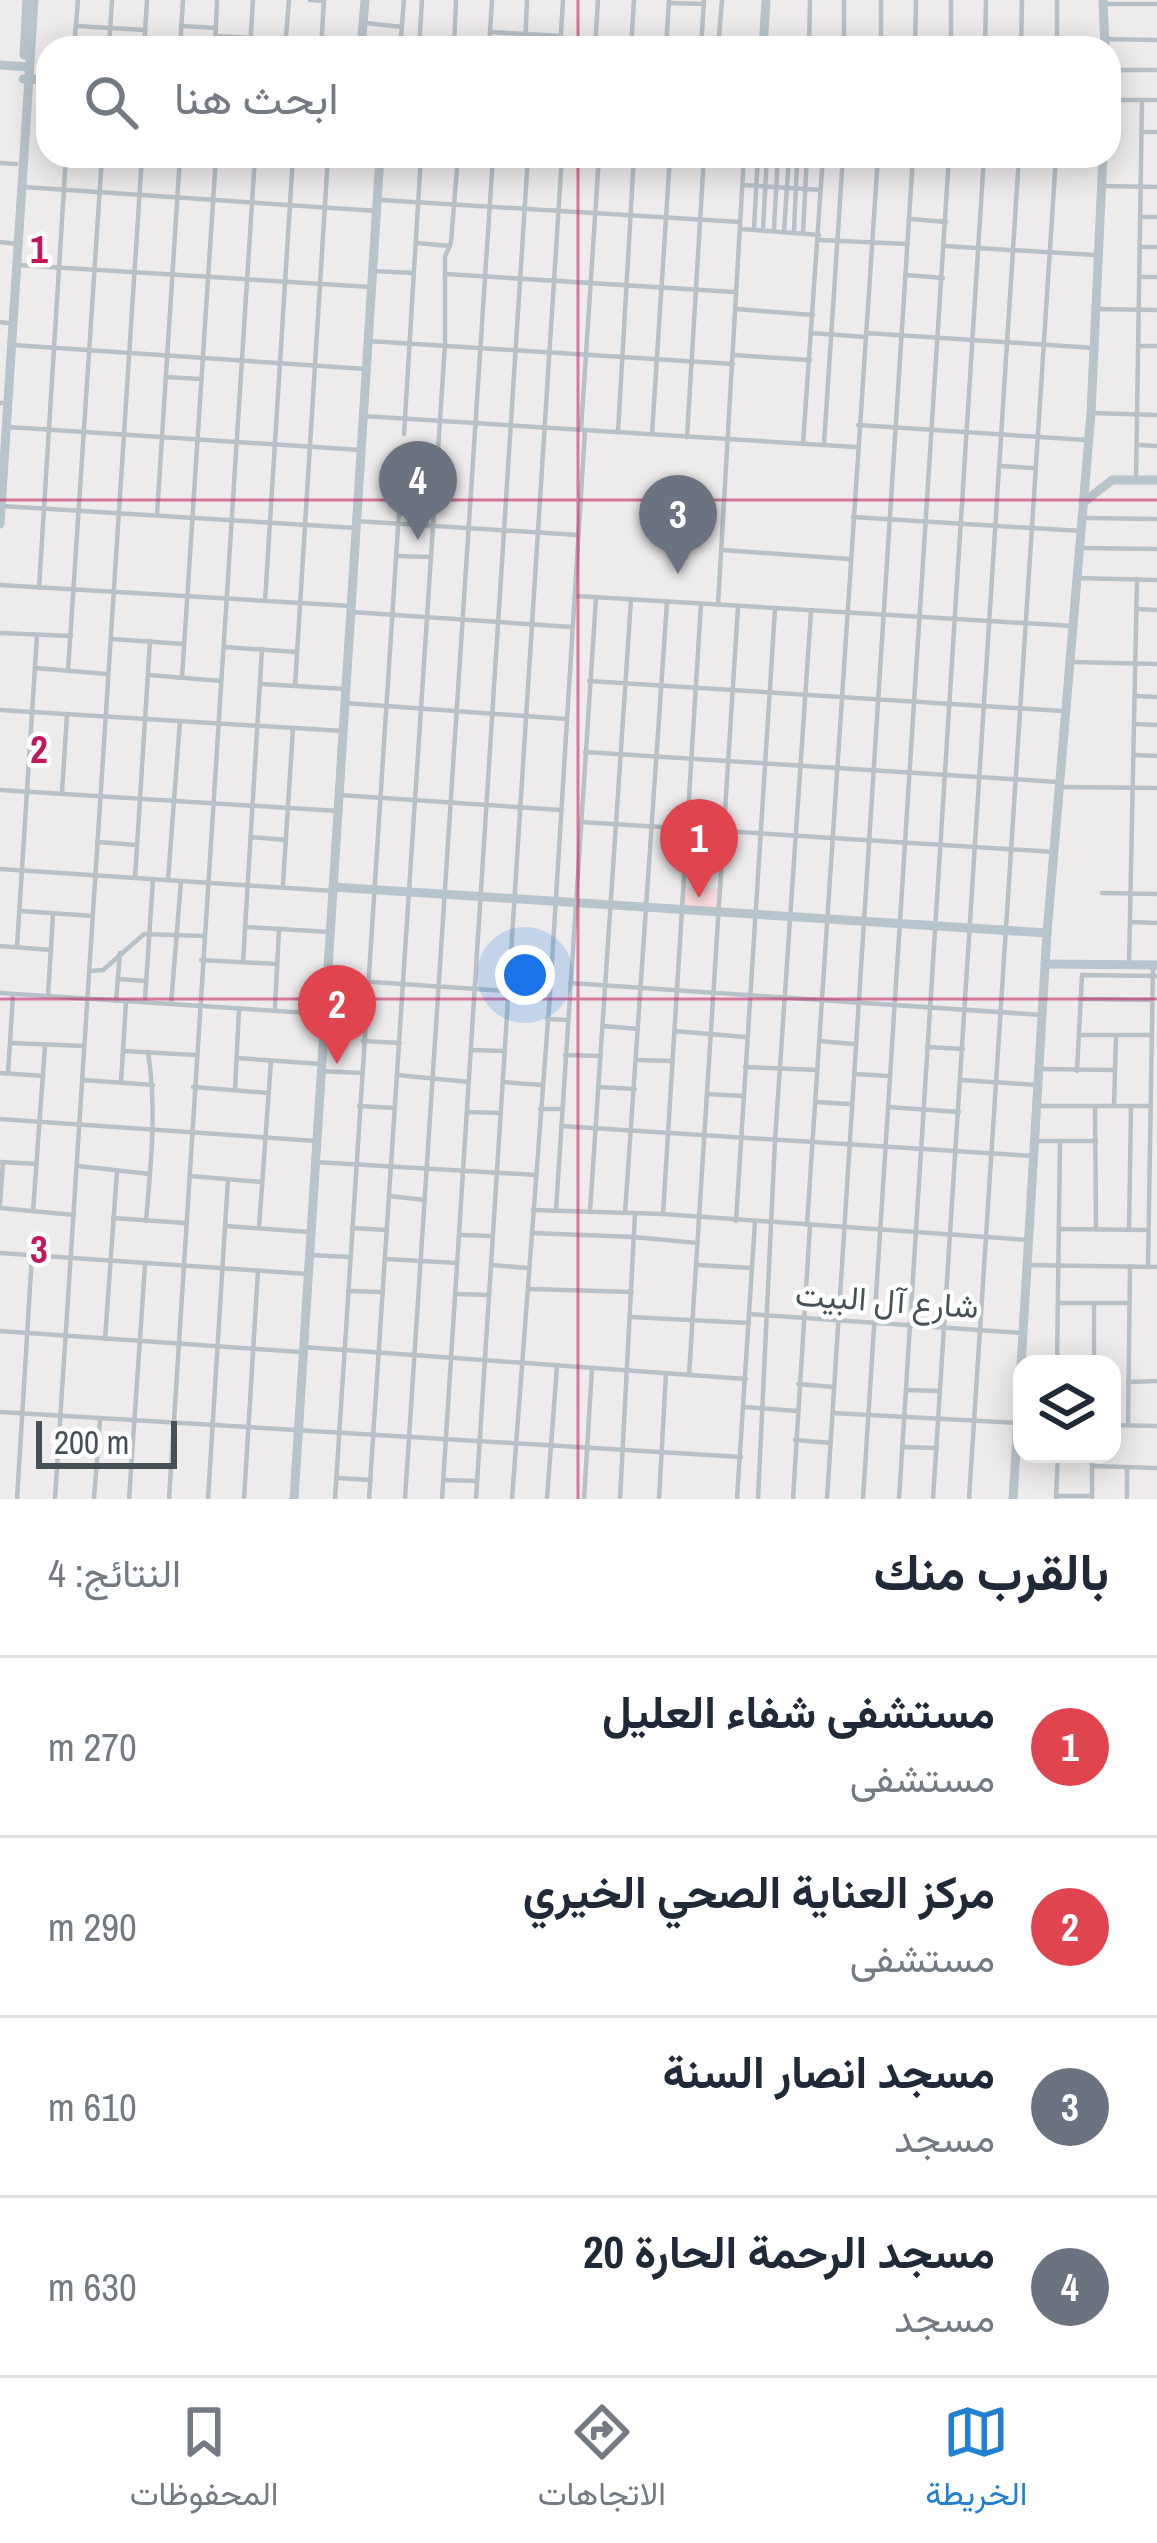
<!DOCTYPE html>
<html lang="ar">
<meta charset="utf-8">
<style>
body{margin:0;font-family:"Archivo Narrow",Vazirmatn,sans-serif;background:#f6f6f7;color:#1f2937;direction:rtl}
.controls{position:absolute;right:36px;bottom:36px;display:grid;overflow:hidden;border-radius:24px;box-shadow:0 6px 30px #0003}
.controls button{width:108px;height:108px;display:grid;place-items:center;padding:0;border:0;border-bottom:3px solid #e0e1e3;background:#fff;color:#1f2937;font:60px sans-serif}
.scale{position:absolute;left:36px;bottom:30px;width:141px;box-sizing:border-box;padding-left:12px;border:6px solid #455157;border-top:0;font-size:33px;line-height:42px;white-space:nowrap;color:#455157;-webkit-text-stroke:9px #fff;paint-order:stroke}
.you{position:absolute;left:525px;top:975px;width:42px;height:42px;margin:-30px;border:9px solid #fff;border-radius:50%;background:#1a73e8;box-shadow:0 0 0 18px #1a73e833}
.badge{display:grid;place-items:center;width:78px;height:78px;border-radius:50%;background:#2380d1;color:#fff;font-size:39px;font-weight:700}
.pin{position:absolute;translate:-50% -99px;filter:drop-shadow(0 3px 6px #0008)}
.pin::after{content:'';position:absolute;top:63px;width:42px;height:36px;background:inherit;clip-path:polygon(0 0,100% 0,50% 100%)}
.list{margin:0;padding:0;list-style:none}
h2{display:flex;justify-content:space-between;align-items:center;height:156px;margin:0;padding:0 48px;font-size:51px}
h2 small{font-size:39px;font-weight:400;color:#747a83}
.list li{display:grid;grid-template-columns:78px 1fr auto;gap:36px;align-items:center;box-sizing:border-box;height:180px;padding:0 48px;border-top:3px solid #e0e1e3}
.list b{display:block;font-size:45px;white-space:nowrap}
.list p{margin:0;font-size:39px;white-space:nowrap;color:#747a83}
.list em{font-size:39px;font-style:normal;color:#747a83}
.icon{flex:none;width:66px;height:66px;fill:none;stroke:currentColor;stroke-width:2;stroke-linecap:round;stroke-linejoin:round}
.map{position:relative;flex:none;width:1157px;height:1499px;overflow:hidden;direction:ltr}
.search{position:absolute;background:#fff;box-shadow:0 6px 30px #0003;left:36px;right:36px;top:36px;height:132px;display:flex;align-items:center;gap:30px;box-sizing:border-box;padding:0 42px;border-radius:36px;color:#747a83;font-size:45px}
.sheet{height:876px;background:#fff}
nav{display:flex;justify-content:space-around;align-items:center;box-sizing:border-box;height:168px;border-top:3px solid #e0e1e3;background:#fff;font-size:33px;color:#747a83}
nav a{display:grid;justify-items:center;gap:6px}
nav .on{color:#2380d1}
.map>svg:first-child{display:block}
.medical{fill:#f8dbdc}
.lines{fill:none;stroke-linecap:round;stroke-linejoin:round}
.street{stroke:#b7c1c7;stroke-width:4.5}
.secondary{stroke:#b8c4cc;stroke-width:9}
.grid{fill:none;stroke:#c2185b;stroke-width:3;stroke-opacity:0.55}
.labels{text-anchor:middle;stroke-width:9;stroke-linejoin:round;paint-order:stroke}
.street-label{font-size:33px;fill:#455157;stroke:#fff}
.grid-label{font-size:39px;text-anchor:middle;font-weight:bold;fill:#c2185b;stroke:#fff;stroke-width:9;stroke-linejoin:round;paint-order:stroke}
</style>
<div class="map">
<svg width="1157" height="1499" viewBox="0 0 1157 1499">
<rect width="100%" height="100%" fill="#eeebec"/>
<!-- medical -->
<polygon class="medical" points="682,886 718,888 717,911 681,909"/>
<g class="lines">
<!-- street -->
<g class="street">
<polyline points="310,0 324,1"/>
<polyline points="669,3 704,4"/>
<polyline points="1103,4 1157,4"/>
<polyline points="366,23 402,27"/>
<polyline points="76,26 145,30"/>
<polyline points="181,26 216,28"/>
<polyline points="490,32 561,36"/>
<polyline points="216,36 251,38"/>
<polyline points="286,39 362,45"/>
<polyline points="1105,39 1157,40"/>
<polyline points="631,40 666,42"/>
<polyline points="74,48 78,0"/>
<polyline points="109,48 112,0"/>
<polyline points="144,48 147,0"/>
<polyline points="180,48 183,0"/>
<polyline points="215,48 217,0"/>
<polyline points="250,48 253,0"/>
<polyline points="285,48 289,0"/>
<polyline points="321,48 324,0"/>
<polyline points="400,48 404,0"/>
<polyline points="419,48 422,0"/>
<polyline points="454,48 456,0"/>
<polyline points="489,48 492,0"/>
<polyline points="525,48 527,0"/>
<polyline points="560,48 563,0"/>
<polyline points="595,48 598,0"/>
<polyline points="631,48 634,0"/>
<polyline points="666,48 669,0"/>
<polyline points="701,48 704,0"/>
<polyline points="718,48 722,0"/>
<polyline points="809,48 810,0"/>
<polyline points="844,48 844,0"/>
<polyline points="881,48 881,0"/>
<polyline points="915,48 916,0"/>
<polyline points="951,48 951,0"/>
<polyline points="985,48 986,0"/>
<polyline points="1021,48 1022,0"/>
<polyline points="1057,48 1057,0"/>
<polyline points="1109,70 1157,70"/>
<polyline points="1109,100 1157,100"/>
<polyline points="1142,132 1157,132"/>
<polyline points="766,162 797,164 798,156"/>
<polyline points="0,163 16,164"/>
<polyline points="743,185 821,190"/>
<polyline points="1103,186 1157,187"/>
<polyline points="24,187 377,211"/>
<polyline points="381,200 740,222"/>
<polyline points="1140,217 1157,217"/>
<polyline points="910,219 946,222"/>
<polyline points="754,228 758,156"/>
<polyline points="763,228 767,156"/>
<polyline points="774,228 778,156"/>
<polyline points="741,229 819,235"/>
<polyline points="794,230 797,164"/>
<polyline points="784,232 789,156"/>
<polyline points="803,233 807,156"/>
<polyline points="819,240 908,244"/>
<polyline points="0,242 18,244"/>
<polyline points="416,243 450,246"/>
<polyline points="945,246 1095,255"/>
<polyline points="1140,247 1157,247"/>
<polyline points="18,265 371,287"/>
<polyline points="373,271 414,273"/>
<polyline points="446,274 734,292"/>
<polyline points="907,275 943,278"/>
<polyline points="1140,277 1157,277"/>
<polyline points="736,309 813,315"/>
<polyline points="1097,309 1157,310"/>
<polyline points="0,322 7,323"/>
<polyline points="811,333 866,337"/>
<polyline points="866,333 1094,348"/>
<polyline points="368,341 733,364"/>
<polyline points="13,345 366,369"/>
<polyline points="1139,346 1157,346"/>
<polyline points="733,355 810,360"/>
<polyline points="166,377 201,379"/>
<polyline points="0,403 2,403"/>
<polyline points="1091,413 1157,415"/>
<polyline points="363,416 855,447"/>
<polyline points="858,425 1086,440"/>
<polyline points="8,427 361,450"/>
<polyline points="581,430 599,156"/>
<polyline points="618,432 634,156"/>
<polyline points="404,434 421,156"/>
<polyline points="652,434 670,156"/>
<polyline points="687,437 704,156"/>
<polyline points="803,444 823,156"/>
<polyline points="824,444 843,156"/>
<polyline points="1139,445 1157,446"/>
<polyline points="1000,466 1034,468"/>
<polyline points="1136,480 1142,100"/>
<polyline points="2,506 356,528"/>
<polyline points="157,515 180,156"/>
<polyline points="853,517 1081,531"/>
<polyline points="1085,518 1157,519"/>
<polyline points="356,521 578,535"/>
<polyline points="1080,548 1157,549"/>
<polyline points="723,550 849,559"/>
<polyline points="396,556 430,557"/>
<polyline points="1077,578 1157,580"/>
<polyline points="0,585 351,606"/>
<polyline points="39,588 66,156"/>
<polyline points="576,596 1073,626"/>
<polyline points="265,601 293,156"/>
<polyline points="718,605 744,156"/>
<polyline points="1137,609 1157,610"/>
<polyline points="351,612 572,627"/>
<polyline points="0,633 71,636"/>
<polyline points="112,639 184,644"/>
<polyline points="225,647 297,652"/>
<polyline points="1073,662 1157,664"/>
<polyline points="35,668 107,674"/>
<polyline points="68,671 102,156"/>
<polyline points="149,675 221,681"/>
<polyline points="182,678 216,156"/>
<polyline points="589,681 1062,711"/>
<polyline points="261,684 346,689"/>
<polyline points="295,686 328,156"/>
<polyline points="1136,696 1157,697"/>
<polyline points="345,703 566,719"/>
<polyline points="0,710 343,731"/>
<polyline points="1135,724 1157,725"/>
<polyline points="585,752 1058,782"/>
<polyline points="1134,755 1157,756"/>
<polyline points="1061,787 1157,788"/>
<polyline points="0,790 338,811"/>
<polyline points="62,792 67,714"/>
<polyline points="339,795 561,810"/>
<polyline points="581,822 1054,852"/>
<polyline points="250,837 286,840"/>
<polyline points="97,842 137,845"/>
<polyline points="0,869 333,891"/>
<polyline points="135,878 150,641"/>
<polyline points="168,880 180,721"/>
<polyline points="283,884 293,728"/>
<polyline points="1102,893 1157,894"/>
<polyline points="21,911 93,916"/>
<polyline points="1131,922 1157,923"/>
<polyline points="246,927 330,932"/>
<polyline points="0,946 51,950"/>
<polyline points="17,947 37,635"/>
<polyline points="201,960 277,964"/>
<polyline points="243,962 262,649"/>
<polyline points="1129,963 1137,579"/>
<polyline points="91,971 103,970 144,934 203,936"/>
<polyline points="118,979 146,981"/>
<polyline points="328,979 550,994"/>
<polyline points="570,983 1042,1015"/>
<polyline points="0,993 324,1014"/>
<polyline points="48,996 53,914"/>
<polyline points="145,999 153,879"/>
<polyline points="1080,999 1151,1000"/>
<polyline points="116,1001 120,953"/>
<polyline points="171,1004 181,881"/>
<polyline points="275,1007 279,929"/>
<polyline points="547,1019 568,1020"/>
<polyline points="603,1026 638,1029"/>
<polyline points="674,1031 746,1037"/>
<polyline points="1079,1035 1150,1035"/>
<polyline points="363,1041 400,1043"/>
<polyline points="819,1041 854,1044"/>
<polyline points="12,1043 84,1046"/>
<polyline points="927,1047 963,1049"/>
<polyline points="471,1050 505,1051"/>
<polyline points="123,1051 195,1055"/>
<polyline points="565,1055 601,1056"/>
<polyline points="237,1058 321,1064"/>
<polyline points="636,1060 672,1061"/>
<polyline points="745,1067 817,1070"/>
<polyline points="1042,1069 1114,1070"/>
<polyline points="320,1071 361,1073"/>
<polyline points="1077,1071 1082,975 1157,976"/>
<polyline points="0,1073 43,1076"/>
<polyline points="8,1073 13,994"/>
<polyline points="854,1074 890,1076"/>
<polyline points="397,1075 469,1082"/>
<polyline points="83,1080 153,1085"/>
<polyline points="961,1080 1037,1085"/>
<polyline points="121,1081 126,1002"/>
<polyline points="503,1082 542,1085"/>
<polyline points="193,1087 269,1093"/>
<polyline points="599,1087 635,1089"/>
<polyline points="235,1090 239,1009"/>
<polyline points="707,1094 743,1096"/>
<polyline points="815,1102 850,1104"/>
<polyline points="359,1106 395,1108"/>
<polyline points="1036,1106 1150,1106"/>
<polyline points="1095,1106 1096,1229"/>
<polyline points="1114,1106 1116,1035"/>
<polyline points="888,1107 959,1112"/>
<polyline points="540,1109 562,1109"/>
<polyline points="467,1112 501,1113"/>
<polyline points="0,1119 316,1141"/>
<polyline points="561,1126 1033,1156"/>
<polyline points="1036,1141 1096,1141"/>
<polyline points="1,1162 37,1164"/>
<polyline points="315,1162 536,1175"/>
<polyline points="78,1166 150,1174"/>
<polyline points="190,1176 262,1182"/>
<polyline points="389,1196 425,1200"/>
<polyline points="0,1204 3,1162"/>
<polyline points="0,1208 74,1215"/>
<polyline points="533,1210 663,1214 1028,1240"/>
<polyline points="556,1210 596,598"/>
<polyline points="33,1211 45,1046"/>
<polyline points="590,1211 631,600"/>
<polyline points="625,1213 667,602"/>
<polyline points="663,1214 701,604"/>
<polyline points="113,1218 185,1223"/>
<path d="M 146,1221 C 151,1163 157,1109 148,1052"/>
<polyline points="736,1221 775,609"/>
<polyline points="807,1225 878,156"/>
<polyline points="226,1226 310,1232"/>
<polyline points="259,1228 271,1061"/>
<polyline points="352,1228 387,1230"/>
<polyline points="1060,1229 1148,1230"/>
<polyline points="1129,1230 1131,1106"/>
<polyline points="532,1233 634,1237 697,1243"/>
<polyline points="459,1235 493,1236"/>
<polyline points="0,1253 308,1274"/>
<polyline points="309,1255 350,1257"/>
<polyline points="386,1259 457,1263"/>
<polyline points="491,1265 528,1268"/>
<polyline points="698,1265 752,1268"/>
<polyline points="1026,1265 1157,1267"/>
<polyline points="1148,1267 1153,965"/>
<polyline points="530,1289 632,1292"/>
<polyline points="348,1291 383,1292"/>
<polyline points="455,1294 489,1295"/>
<polyline points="1059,1303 1129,1303"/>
<polyline points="749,1314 1021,1333"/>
<polyline points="631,1317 749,1323"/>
<polyline points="0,1331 300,1352"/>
<polyline points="105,1339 117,1171"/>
<polyline points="303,1347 746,1379"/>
<polyline points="1057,1364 1060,1141"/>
<polyline points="1094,1364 1094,1304"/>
<polyline points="689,1375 738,607"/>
<polyline points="1128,1382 1157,1381"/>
<polyline points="798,1384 834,1387"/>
<polyline points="906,1390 940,1391"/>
<polyline points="744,1407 797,1411"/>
<polyline points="0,1412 741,1457"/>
<polyline points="833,1413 1019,1423"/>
<polyline points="1112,1425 1157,1426"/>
<polyline points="1128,1425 1130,1266"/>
<polyline points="795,1440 831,1443"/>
<polyline points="902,1447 937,1448"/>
<polyline points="1092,1454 1092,1499"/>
<polyline points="1092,1466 1157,1468"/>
<polyline points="1127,1467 1127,1499"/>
<polyline points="337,1478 371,1480"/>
<polyline points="443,1480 477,1481"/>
<polyline points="1056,1496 1092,1496"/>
<polyline points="17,1499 32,1255"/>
<polyline points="55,1499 142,156"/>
<polyline points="94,1499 100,1420"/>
<polyline points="129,1499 145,1265"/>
<polyline points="169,1499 255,156"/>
<polyline points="208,1499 228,1179"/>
<polyline points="244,1499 258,1271"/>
<polyline points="335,1499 403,450"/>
<polyline points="369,1499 445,344 445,257 451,242 458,156"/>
<polyline points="405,1499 493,156"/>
<polyline points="442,1499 528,156"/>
<polyline points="476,1499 562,156"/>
<polyline points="512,1499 550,994 585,430"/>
<polyline points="547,1499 557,1366"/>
<polyline points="584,1499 592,1368"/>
<polyline points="620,1499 635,1213"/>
<polyline points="659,1499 666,1373"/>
<polyline points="737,1499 755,1221"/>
<polyline points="758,1499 775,1140 811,611"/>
<polyline points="793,1499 810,1225"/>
<polyline points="827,1499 913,156"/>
<polyline points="863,1499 949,156"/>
<polyline points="899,1499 984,156"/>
<polyline points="933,1499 1019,156"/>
<polyline points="969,1499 1056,156"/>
<polyline points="1056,1499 1058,1454"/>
</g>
<!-- secondary -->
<g class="secondary">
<polyline points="1103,0 1105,48"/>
<polyline points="361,48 365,0"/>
<polyline points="763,48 766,0"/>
<polyline points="24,55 27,0"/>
<polyline points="0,65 29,67"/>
<polyline points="23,79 48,80"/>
<polyline points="1084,502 1112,480 1157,480"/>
<polyline points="0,524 34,0"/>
<polyline points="333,887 1047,933 1091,413 1103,156"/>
<polyline points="1045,964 1157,965"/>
<polyline points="294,1499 380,156"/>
<polyline points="1013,1499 1047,933"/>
</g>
</g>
<!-- grid -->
<path class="grid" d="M 578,0 L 578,48M 578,156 L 578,1499M 0,500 L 1157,500M 0,999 L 1157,999"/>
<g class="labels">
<!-- street labels -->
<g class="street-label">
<text transform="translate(887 1300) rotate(4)" y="12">شارع آل البيت</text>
</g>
</g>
<g class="grid-label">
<text x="39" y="263">1</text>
<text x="39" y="763">2</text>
<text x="39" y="1263">3</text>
</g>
</svg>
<div class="controls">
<button><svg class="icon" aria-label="layers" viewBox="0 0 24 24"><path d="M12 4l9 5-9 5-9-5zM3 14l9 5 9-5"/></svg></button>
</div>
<div class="scale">200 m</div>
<div class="you"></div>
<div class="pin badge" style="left:699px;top:898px;background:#e0444e">1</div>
<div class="pin badge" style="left:337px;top:1064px;background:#e0444e">2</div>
<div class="pin badge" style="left:678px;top:574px;background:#6b7280">3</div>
<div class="pin badge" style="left:418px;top:540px;background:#6b7280">4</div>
<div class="search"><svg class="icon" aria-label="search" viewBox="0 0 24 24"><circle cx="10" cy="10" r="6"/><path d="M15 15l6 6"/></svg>ابحث هنا</div>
</div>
<section class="sheet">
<h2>بالقرب منك<small>النتائج: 4</small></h2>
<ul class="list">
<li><span class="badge" style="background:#e0444e">1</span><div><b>مستشفى شفاء العليل</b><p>مستشفى</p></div><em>270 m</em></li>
<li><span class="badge" style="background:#e0444e">2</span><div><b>مركز العناية الصحي الخيري</b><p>مستشفى</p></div><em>290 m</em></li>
<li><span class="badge" style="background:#6b7280">3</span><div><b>مسجد انصار السنة</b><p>مسجد</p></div><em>610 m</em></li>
<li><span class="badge" style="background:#6b7280">4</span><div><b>مسجد الرحمة الحارة 20</b><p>مسجد</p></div><em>630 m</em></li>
</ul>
</section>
<nav>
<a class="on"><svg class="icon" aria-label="map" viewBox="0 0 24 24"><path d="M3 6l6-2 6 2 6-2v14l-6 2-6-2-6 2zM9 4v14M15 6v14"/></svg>الخريطة</a>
<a><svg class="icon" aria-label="directions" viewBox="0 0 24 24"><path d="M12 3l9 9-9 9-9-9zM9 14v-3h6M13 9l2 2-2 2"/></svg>الاتجاهات</a>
<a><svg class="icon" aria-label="saved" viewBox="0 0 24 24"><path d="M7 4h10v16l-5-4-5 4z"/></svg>المحفوظات</a>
</nav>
